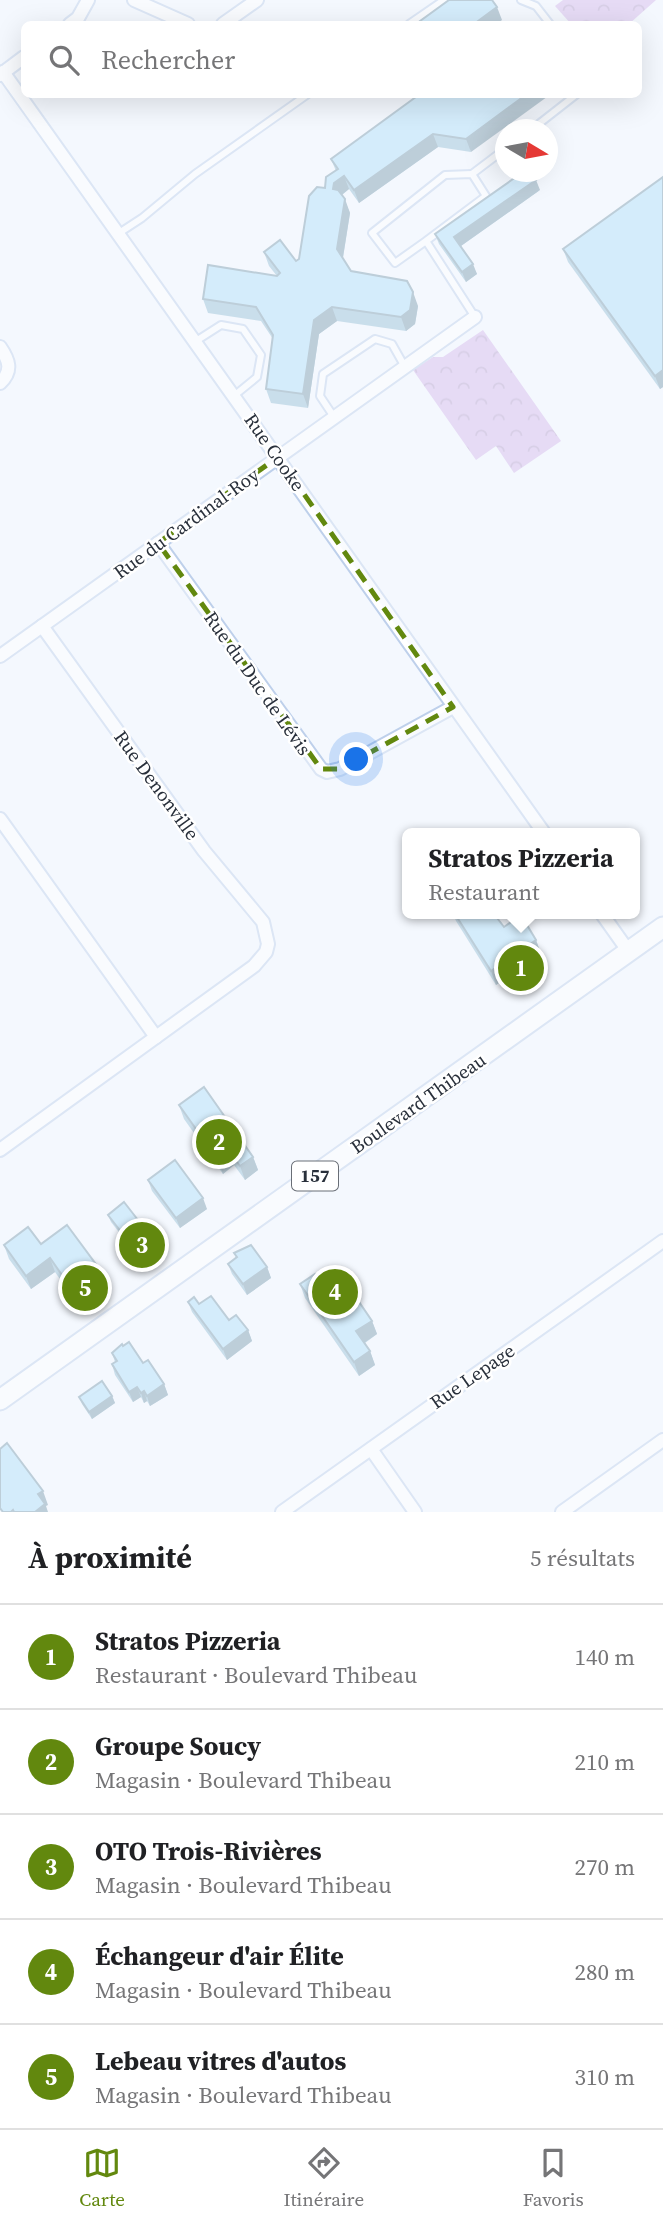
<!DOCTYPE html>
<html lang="fr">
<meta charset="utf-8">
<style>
body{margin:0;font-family:"Source Serif 4",serif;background:#f2f2f2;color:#202124}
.compass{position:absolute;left:495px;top:119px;width:63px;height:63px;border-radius:50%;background:#fff;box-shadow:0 7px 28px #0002;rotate:100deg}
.you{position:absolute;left:357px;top:760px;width:24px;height:24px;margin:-18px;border:5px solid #fff;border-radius:50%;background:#1a73e8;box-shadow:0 0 0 10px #1a73e833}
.badge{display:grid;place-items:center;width:46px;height:46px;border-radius:50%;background:#62880e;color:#fff;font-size:23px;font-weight:700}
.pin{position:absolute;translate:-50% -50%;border:4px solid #fff;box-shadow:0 2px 7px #0006}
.popup{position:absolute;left:402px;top:828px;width:238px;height:91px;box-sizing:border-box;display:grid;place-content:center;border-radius:10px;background:#fff;filter:drop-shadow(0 2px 5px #0005);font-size:23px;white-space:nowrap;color:#757577}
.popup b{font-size:26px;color:#202124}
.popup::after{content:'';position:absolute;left:50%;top:100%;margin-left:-14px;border:14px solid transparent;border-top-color:#fff}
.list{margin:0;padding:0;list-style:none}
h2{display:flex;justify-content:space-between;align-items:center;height:91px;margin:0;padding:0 28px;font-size:30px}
h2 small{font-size:23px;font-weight:400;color:#757577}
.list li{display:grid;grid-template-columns:46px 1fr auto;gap:21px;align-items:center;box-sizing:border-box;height:105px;padding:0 28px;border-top:2px solid #e0e0e0}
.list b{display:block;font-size:26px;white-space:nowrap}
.list p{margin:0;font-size:23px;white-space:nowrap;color:#757577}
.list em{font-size:23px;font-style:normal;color:#757577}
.icon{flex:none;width:38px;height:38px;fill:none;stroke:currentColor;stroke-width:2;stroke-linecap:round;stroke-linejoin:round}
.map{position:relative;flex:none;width:663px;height:1512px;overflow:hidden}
.search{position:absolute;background:#fff;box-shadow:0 7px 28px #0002;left:21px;right:21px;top:21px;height:77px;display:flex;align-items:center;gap:18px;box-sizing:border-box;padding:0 24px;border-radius:10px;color:#757577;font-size:26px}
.sheet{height:616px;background:#fff}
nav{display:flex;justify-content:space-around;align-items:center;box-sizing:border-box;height:98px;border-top:2px solid #e0e0e0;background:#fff;font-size:19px;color:#757577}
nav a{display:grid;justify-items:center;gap:4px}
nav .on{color:#62880e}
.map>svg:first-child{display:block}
.forest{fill:url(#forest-crowns)}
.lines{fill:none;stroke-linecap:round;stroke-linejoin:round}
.lane-casing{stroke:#bed0eb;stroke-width:10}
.street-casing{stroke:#bed0eb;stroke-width:16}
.primary-casing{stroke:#bed0eb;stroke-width:23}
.lane{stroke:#fff;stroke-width:6}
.street{stroke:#fff;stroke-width:12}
.primary{stroke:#fff;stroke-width:19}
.wall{fill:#96bfd5}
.shaded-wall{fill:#7a9bae}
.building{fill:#aedef8;stroke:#7a9bae;stroke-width:2}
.marked{fill:none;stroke:#62880e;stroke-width:5;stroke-dasharray:14 9;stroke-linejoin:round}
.labels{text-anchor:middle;stroke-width:5;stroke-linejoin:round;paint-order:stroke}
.shield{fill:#fff;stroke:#696e76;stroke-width:2}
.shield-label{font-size:18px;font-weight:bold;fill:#29303b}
.street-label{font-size:19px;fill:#29303b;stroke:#fff}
</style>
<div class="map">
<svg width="663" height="1512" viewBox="0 0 663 1512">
<defs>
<pattern id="forest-crowns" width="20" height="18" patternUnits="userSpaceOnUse" patternTransform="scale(1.75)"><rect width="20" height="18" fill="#d4b8ec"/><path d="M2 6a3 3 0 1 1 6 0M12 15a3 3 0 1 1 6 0" fill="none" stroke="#b69ecb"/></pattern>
</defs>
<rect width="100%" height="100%" fill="#f4f8fe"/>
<!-- forest -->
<g class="forest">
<polygon points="563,0 656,0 629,24 571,24 555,6"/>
<polygon points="483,330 561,441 514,473 496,446 476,460 413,370 433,357 443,357"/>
</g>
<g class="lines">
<!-- lane casing -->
<g class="lane-casing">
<g id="lane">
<polyline points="521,0 536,6 550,24"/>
<polyline points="409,24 444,0"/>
<polyline points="531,130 577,94"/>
<polyline points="472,174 505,149"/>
<polyline points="119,233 142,218 195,174 308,94"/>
<polyline points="426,241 395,263 372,233 445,175 472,174 486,196 426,241 475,317"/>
<polyline points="196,341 221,325 243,329 261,355 257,377 235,395"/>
<polyline points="334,417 320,396 323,374 375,339 392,344 405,367"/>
</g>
</g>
<!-- street casing -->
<g class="street-casing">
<g id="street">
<polyline points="134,0 188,24"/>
<polyline points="70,24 78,18 88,0"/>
<polyline points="223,24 257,0"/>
<polyline points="3,72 544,833"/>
<polyline points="0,75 24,57"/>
<path d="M 0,347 C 9,360 13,371 0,383"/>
<polyline points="158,543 321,769 327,772 340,769 453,707"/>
<polyline points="0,656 475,317"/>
<polyline points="0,819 156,1037"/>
<polyline points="602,914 629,952"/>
<polyline points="0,1150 254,966 266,952 268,944 263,922 204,851 42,626"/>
<polyline points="371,1449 415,1512"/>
<polyline points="282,1512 663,1241"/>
<polyline points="562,1512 663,1440"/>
</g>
</g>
<!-- primary casing -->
<g class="primary-casing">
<polyline id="primary" points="0,1400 663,927"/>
</g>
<!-- lane -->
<use href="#lane" class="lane"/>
<!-- street -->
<use href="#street" class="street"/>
<!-- primary -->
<use href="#primary" class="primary"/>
</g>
<!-- wall -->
<g class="wall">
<polygon points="458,94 471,152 438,147 359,203 349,189 342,195 350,213 343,258 351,271 418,306 415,324 406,331 337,321 319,334 308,408 271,403 266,389 273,339 261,321 208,313 203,299 277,276 269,266 264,252 296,261 299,259 325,188 336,171 331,159"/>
<polygon points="663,177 663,387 660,389 568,262 563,249"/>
<polygon points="540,190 461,246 477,274 466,282 439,244 435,234"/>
<polygon points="453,914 494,914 504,927 536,940 541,954 496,985 456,921"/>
<polygon points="179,1105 253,1157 258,1170 245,1180 234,1165 223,1174 184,1119"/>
<polygon points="148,1180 207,1209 180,1228 152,1191"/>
<polygon points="108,1215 141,1227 125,1240 111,1222"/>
<polygon points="41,1244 104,1275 109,1289 81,1309 55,1272 31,1289 9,1259 4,1245"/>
<polygon points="234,1253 267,1267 271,1278 247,1295 232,1274 228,1264 236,1258"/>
<polygon points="319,1280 372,1321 377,1334 365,1343 370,1351 375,1365 359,1376 305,1298 300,1284"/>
<polygon points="188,1302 199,1304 248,1330 252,1341 227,1360 192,1312"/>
<polygon points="123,1346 164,1384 168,1395 150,1406 147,1401 144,1403 141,1397 133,1402 115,1375 112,1364 115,1362 112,1353"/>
<polygon points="112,1396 115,1403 92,1419 82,1404 79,1397"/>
</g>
<!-- shaded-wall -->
<g class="shaded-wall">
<polygon points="497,7 502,20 497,24 474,24"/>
<polygon points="527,94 551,94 471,152 466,139"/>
<polygon points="433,134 438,147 359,203 354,190"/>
<polygon points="344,176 349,189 339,197 333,189 334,183"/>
<polygon points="536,180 540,190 458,248 454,237"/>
<polygon points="345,199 350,213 342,263 337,249"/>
<polygon points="473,264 477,274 466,282 462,272"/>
<polygon points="413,292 418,306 415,324 406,331 401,317"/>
<polygon points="332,307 337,321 319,334 308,408 303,394 314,320"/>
<polygon points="663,370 663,387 660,389 655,376"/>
<polygon points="536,940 541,954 496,985 491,971"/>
<polygon points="229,1151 234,1165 223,1174 218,1160"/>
<polygon points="253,1157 258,1170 245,1180 240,1166"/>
<polygon points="203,1198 207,1209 180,1228 176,1218"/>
<polygon points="138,1220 141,1227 125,1240 122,1233"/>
<polygon points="50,1258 55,1272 31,1289 26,1276"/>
<polygon points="267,1267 271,1278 247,1295 243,1284"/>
<polygon points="104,1275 109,1289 81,1309 76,1295"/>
<polygon points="372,1321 377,1334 361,1345 356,1331"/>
<polygon points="248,1330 252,1341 227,1360 223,1349"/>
<polygon points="370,1351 375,1365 359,1376 354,1362"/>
<polygon points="164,1384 168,1395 150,1406 147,1396"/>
<polygon points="137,1387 141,1397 133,1402 129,1392"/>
<polygon points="144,1391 147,1401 144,1403 141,1393"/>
<polygon points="112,1396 115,1403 92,1419 89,1412"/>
<polygon points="43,1491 48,1505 46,1506 48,1512 35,1512 38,1494"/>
</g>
<!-- building -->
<g class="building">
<polygon points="449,0 492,0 497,7 474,24 416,24"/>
<polygon points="420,94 527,94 466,139 433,134 354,190 344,176 334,183 333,189 338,190 345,199 337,249 351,271 407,281 413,292 410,310 401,317 332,307 314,320 303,394 266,389 273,335 256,307 203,299 208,265 277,276 280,273 264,252 280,240 296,261 299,259 309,196 317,187 325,188 326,177 338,169 331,159"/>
<polygon points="523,172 530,172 536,180 454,237 473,264 462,272 435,234"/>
<polygon points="663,177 663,370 655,376 563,249"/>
<polygon points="455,914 494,914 504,927 521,915 536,940 491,971"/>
<polygon points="204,1087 253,1157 240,1166 229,1151 218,1160 179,1105"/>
<polygon points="175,1160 203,1198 176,1218 148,1180"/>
<polygon points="124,1202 138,1220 122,1233 108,1215"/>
<polygon points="67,1225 104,1275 76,1295 50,1258 26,1276 4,1245 28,1227 41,1244"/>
<polygon points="251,1245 267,1267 243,1284 228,1264 237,1257 234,1253"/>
<polygon points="336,1268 372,1321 356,1331 370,1351 354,1362 300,1284 315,1274 319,1280"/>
<polygon points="211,1296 229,1320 236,1315 248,1330 223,1349 188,1302 194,1297 199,1304"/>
<polygon points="129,1342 143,1363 148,1360 164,1384 147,1396 144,1391 141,1393 137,1387 129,1392 112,1364 117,1361 112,1353 122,1344 123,1346"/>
<polygon points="102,1381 112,1396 89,1412 79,1397"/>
<polygon points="7,1443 43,1491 38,1494 45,1504 35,1512 14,1512 13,1510 11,1512 3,1512 0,1508 0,1449"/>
</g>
<!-- marked area -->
<path d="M0 0H663V1512H0ZM 278,457 L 453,707 L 340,769 L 321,769 L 158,543 Z" fill="#f4f8fe" fill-opacity=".55" fill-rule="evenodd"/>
<path class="marked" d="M 278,457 L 453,707 L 340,769 L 321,769 L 158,543 Z"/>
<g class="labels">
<!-- shield labels -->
<rect class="shield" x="292" y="1161.5" width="46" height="29" rx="5"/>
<g class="shield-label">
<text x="315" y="1182">157</text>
</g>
<!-- street labels -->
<g class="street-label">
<text transform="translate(275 452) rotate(55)" y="7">Rue Cooke</text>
<text transform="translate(186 523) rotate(-36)" y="7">Rue du Cardinal-Roy</text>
<text transform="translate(258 683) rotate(55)" y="7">Rue du Duc de Lévis</text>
<text transform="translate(157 785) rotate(54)" y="7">Rue Denonville</text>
<text transform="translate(418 1103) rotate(-35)" y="7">Boulevard Thibeau</text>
<text transform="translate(472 1376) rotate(-35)" y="7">Rue Lepage</text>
</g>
</g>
</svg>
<svg class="compass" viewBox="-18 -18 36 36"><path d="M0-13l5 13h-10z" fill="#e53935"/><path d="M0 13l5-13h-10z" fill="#757577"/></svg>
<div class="you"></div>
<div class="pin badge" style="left:521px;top:968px">1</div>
<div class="popup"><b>Stratos Pizzeria</b>Restaurant</div>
<div class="pin badge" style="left:219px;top:1142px">2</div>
<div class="pin badge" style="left:142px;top:1245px">3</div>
<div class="pin badge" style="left:335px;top:1292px">4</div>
<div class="pin badge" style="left:85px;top:1288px">5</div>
<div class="search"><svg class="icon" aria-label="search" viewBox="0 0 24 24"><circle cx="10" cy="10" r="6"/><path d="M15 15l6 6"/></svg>Rechercher</div>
</div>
<section class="sheet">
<h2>À proximité<small>5 résultats</small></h2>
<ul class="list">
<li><span class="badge">1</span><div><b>Stratos Pizzeria</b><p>Restaurant · Boulevard Thibeau</p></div><em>140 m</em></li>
<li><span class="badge">2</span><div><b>Groupe Soucy</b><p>Magasin · Boulevard Thibeau</p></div><em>210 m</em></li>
<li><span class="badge">3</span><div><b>OTO Trois-Rivières</b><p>Magasin · Boulevard Thibeau</p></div><em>270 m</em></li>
<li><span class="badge">4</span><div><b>Échangeur d'air Élite</b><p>Magasin · Boulevard Thibeau</p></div><em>280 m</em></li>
<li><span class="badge">5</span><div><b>Lebeau vitres d'autos</b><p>Magasin · Boulevard Thibeau</p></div><em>310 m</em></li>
</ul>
</section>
<nav>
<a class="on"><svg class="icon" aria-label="map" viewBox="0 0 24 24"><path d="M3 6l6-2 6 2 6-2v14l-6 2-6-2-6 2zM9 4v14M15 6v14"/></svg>Carte</a>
<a><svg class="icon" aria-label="directions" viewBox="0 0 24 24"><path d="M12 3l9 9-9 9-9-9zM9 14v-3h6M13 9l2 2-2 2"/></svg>Itinéraire</a>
<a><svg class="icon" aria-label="saved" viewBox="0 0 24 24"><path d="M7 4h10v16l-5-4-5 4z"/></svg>Favoris</a>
</nav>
